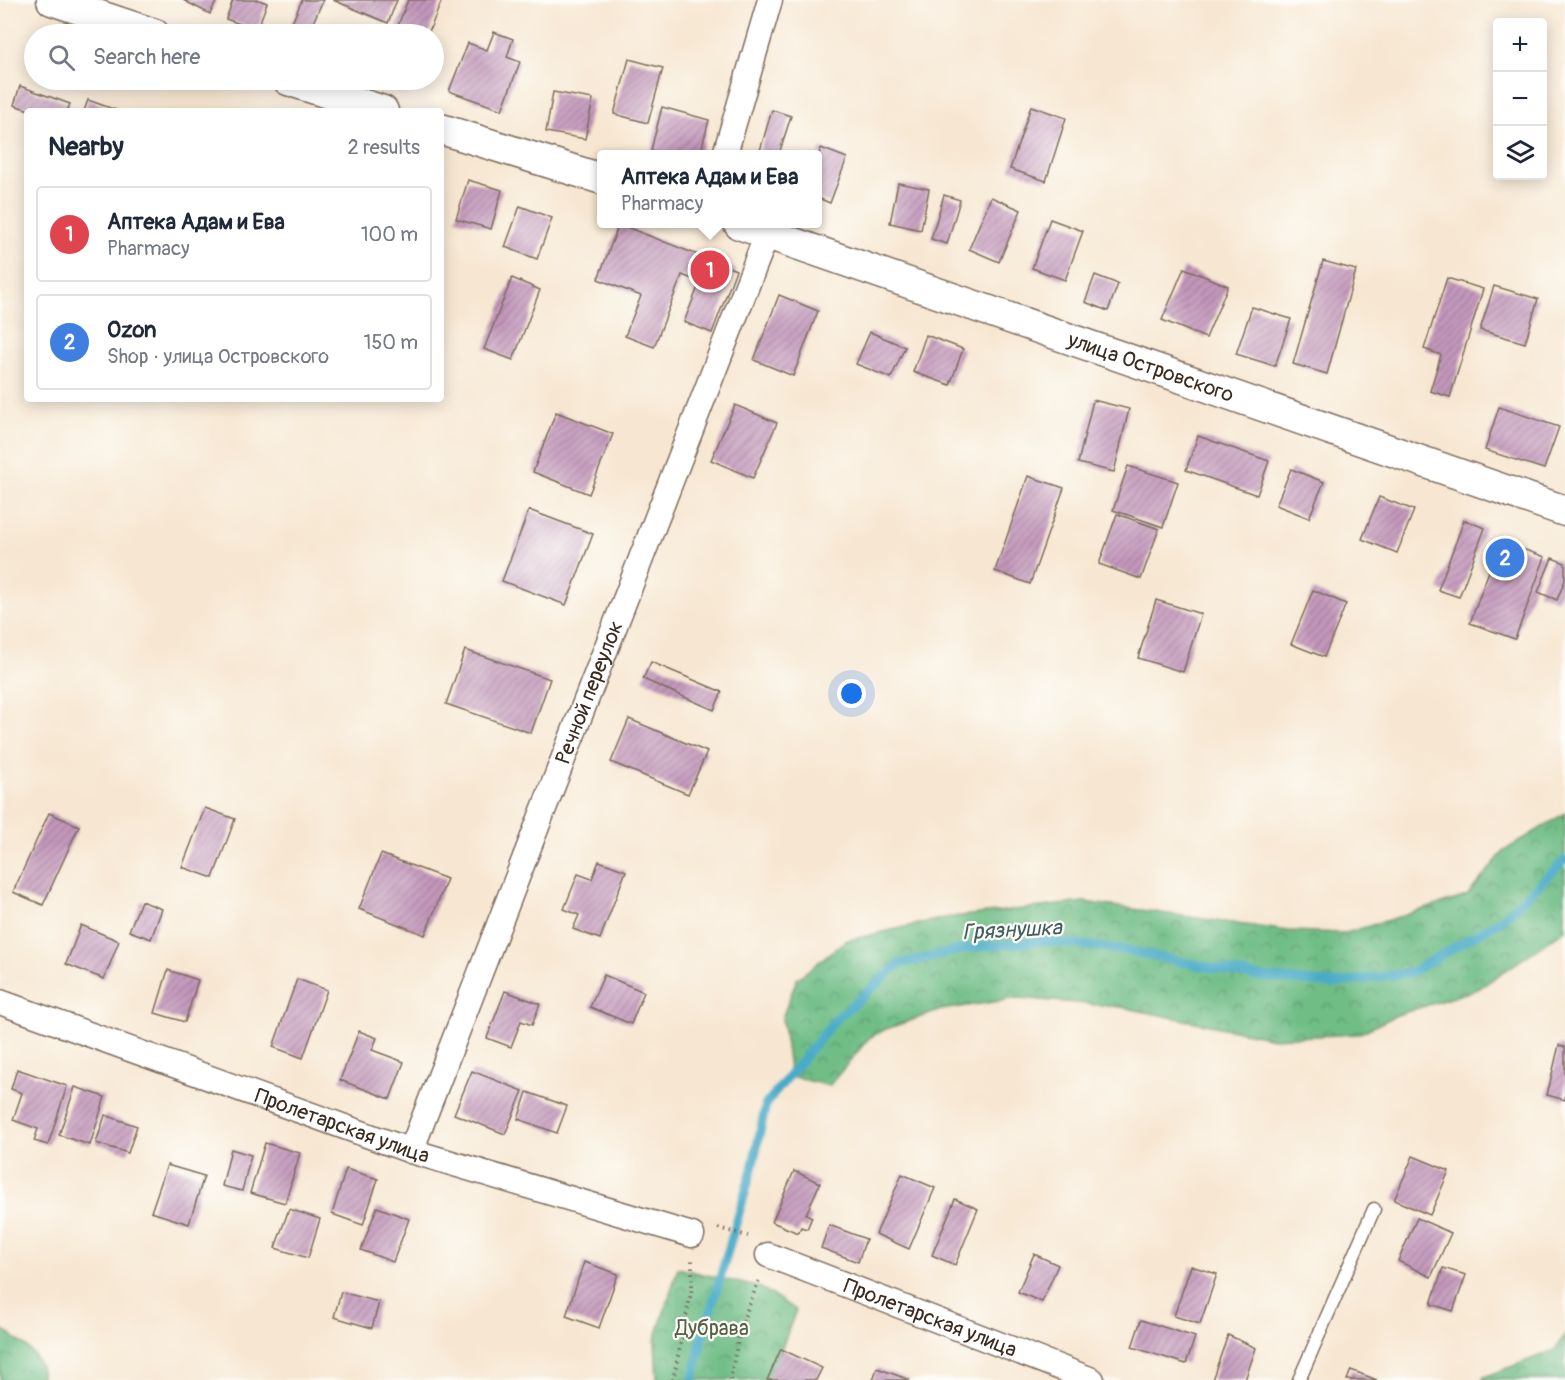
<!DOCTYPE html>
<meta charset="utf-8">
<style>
body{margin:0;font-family:Pangolin,sans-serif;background:#f2f2f3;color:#1f2937}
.controls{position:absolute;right:18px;top:18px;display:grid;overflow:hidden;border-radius:6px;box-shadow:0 3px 15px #0003}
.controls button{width:54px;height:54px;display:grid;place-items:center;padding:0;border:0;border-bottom:2px solid #e0e1e3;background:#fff;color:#1f2937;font:30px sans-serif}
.you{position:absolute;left:852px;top:694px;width:21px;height:21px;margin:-15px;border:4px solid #fff;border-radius:50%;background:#1a73e8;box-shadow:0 0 0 9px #1a73e833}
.badge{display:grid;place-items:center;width:39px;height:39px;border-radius:50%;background:#d1495b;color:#fff;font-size:20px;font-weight:700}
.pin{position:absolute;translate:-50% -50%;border:3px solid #fff;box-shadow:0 2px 6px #0006}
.popup{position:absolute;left:597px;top:150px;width:225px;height:78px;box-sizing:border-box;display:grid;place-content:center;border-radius:6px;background:#fff;filter:drop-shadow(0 2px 4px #0005);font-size:20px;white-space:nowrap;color:#747a83}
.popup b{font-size:22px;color:#1f2937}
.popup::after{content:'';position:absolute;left:50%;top:100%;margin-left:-12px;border:12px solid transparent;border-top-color:#fff}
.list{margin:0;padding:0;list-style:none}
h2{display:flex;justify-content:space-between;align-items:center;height:78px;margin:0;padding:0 24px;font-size:26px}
h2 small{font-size:20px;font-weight:400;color:#747a83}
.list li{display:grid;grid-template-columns:39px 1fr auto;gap:18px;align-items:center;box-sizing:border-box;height:96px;margin:0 12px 12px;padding:0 12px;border:2px solid #e0e1e3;border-radius:6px}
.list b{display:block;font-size:22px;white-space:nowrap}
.list p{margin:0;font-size:20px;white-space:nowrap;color:#747a83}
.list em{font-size:20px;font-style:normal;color:#747a83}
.icon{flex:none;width:33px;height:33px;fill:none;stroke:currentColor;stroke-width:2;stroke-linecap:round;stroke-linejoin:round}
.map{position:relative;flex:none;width:1565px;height:1380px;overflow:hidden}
.search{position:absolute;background:#fff;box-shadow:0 3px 15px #0003;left:24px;top:24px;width:420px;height:66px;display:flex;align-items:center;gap:15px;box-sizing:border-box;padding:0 21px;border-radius:33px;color:#747a83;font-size:22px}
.panel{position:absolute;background:#fff;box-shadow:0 3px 15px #0003;left:24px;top:108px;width:420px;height:294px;border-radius:6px}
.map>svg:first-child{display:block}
.forest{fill:url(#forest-crowns);stroke:#557452;stroke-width:1.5}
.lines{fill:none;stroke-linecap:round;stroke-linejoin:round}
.stream{stroke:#48abc8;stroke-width:9}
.building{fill:url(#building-hatch)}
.service-casing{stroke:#7d6c5d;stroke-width:15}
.minor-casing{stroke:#7d6c5d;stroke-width:27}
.tertiary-casing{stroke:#7d6c5d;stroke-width:33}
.path{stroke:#7d6c5d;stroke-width:4;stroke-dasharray:1.5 4.5;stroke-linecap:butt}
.service{stroke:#fff;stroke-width:12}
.minor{stroke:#fff;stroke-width:24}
.tertiary{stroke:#fff;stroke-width:30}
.labels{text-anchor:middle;stroke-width:4.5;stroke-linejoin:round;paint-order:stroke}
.street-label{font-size:21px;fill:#3b2a1e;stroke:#fdfcf7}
.park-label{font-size:21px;fill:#536045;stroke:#fdfcf7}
.water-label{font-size:22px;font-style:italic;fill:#405e62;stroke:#fdfcf7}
</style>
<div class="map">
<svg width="1565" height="1380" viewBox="0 0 1565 1380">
<defs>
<pattern id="forest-crowns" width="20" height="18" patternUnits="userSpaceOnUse" patternTransform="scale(1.5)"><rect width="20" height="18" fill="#6fbd86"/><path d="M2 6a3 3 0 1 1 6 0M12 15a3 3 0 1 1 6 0" fill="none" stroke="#5c9a6d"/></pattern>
<pattern id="building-hatch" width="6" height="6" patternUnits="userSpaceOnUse" patternTransform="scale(1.5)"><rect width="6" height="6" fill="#c398bc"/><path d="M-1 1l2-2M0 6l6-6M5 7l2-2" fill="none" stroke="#a07c98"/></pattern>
</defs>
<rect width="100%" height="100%" fill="#fdfcf7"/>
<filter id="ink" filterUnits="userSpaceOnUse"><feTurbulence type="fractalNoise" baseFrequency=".0167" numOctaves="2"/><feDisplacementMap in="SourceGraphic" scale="12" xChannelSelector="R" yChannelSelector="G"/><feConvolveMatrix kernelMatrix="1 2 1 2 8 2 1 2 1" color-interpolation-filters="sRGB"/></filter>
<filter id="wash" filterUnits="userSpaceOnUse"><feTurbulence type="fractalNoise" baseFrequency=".008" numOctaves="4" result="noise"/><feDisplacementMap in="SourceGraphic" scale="24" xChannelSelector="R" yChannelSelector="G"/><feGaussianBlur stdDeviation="1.35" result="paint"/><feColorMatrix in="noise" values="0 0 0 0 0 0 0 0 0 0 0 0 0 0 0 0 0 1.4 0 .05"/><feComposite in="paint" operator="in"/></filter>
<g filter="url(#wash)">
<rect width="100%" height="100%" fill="#f7e7d2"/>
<!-- forest -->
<g class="forest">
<polygon points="1565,813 1565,930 1478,989 1397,1015 1358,1034 1273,1038 1121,1007 1019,998 941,1010 886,1029 869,1038 829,1086 790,1076 782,1018 797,979 845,941 944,918 1084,902 1288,931 1346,933 1467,896 1504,851"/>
<polygon points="678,1268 761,1288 796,1310 770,1380 657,1380 655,1340"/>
<path d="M 0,1327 C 18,1341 45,1354 41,1380 L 0,1380 Z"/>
<polygon points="1565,1334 1565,1380 1482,1380 1484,1377 1555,1350"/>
</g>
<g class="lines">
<!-- stream -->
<polyline class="stream" points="693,1380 701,1343 752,1169 766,1104 834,1021 899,964 969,948 1044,941 1125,950 1252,976 1333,984 1412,972 1500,921 1565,860"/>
</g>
<g id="blocks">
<!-- building -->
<g class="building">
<polygon points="183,0 217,0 210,14"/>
<polygon points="233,0 259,0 267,3 257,30 226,19"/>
<polygon points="302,0 323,0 308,34 287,34"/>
<polygon points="333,0 397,0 388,23"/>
<polygon points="408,0 442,0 428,34 395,33"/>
<polygon points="494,32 513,39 507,57 520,62 502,110 449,91 468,43 487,50"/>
<polygon points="629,59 663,68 648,123 614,114"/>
<polygon points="20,86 70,104 67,111 32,111 14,105"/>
<polygon points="553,92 593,99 585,139 546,132"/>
<polygon points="88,100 119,111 84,111"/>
<polygon points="1031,106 1066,118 1046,181 1010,169"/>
<polygon points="662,107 709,120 700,154 668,154 651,150"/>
<polygon points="772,110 791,116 779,154 759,154"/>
<polygon points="821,148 847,158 830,203 818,198 818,156"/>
<polygon points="468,180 502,190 491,229 456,219"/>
<polygon points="898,183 929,189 921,230 890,223"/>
<polygon points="944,195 960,200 947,244 931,239"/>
<polygon points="991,197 1021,210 999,262 969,249"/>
<polygon points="520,206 552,218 537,259 505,247"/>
<polygon points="1050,219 1083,231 1065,280 1032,268"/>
<polygon points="619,224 736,270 712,333 684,322 700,282 682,275 654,347 625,336 641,296 598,279"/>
<polygon points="1323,261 1356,270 1327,374 1293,364"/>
<polygon points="1184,268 1228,286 1206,338 1162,320"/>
<polygon points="1095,275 1118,284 1108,311 1085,302"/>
<polygon points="512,278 540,290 513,360 484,349"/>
<polygon points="1447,278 1483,289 1450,397 1430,391 1441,355 1424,349"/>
<polygon points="1494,286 1538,299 1525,343 1480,330"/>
<polygon points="779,295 818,311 793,376 754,360"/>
<polygon points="1252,307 1291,319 1275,366 1236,354"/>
<polygon points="870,332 905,347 891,378 856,364"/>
<polygon points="926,335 963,349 950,385 913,372"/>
<polygon points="1093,400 1129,409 1114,472 1078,463"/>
<polygon points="735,405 777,423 753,478 711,460"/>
<polygon points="1499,407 1559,427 1544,469 1485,450"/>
<polygon points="556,412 613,434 589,494 533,472"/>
<polygon points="1198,436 1269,461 1257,495 1186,470"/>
<polygon points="1128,466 1178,482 1163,527 1113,510"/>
<polygon points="1291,469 1324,482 1309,518 1276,505"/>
<polygon points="1028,476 1064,488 1030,584 995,571"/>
<polygon points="1379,497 1414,510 1397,553 1362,539"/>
<polygon points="529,510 593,534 566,605 502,581"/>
<polygon points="1117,514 1159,529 1141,579 1099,564"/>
<polygon points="1464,520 1485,528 1459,597 1438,590"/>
<polygon points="1500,541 1545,557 1515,639 1470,623"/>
<polygon points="1552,558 1565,563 1565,580 1557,600 1538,592"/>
<polygon points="1313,590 1346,604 1324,657 1291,644"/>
<polygon points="1156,600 1201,614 1183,672 1138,658"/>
<polygon points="465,650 550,679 531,733 446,704"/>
<polygon points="651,662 722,692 714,710 643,679"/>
<polygon points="629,719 707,752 688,794 611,762"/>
<polygon points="205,808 235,819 213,878 182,867"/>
<polygon points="49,813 79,826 43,905 13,892"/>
<polygon points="381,854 447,879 425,935 359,909"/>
<polygon points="599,861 626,871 600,939 573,929 579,915 564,909 578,874 592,879"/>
<polygon points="141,901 162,909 151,939 129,931"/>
<polygon points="81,925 119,941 104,979 66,964"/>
<polygon points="168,970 198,980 185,1022 155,1013"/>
<polygon points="604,975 644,992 631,1024 590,1007"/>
<polygon points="297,979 327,990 303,1058 273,1047"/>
<polygon points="505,991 540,1004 532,1025 521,1021 511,1047 487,1038"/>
<polygon points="359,1031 377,1038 372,1050 404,1062 390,1099 340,1080"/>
<polygon points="1559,1045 1565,1047 1565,1100 1547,1095"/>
<polygon points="17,1069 67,1086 48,1145 34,1141 38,1129 13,1120 22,1093 11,1089"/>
<polygon points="472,1071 523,1091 505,1134 454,1114"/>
<polygon points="75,1087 105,1097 90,1145 59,1135"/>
<polygon points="527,1092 567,1106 557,1133 518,1119"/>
<polygon points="105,1115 137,1126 128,1153 96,1143"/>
<polygon points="265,1143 300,1153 285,1203 250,1193"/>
<polygon points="231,1149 251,1155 242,1191 222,1186"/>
<polygon points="1413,1156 1449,1171 1430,1215 1394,1200"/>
<polygon points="167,1165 204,1176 189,1224 151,1212"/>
<polygon points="346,1169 378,1179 363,1225 332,1214"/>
<polygon points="794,1171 820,1183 806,1214 812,1217 807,1229 801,1227 798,1233 772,1222"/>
<polygon points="902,1174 935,1188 909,1249 876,1234"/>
<polygon points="955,1199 978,1209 955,1265 932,1255"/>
<polygon points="377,1207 409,1219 393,1262 361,1250"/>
<polygon points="289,1209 320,1219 308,1258 275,1248"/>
<polygon points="1417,1218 1451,1233 1431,1277 1398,1261"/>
<polygon points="829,1225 866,1239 858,1262 821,1248"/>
<polygon points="1034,1254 1058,1265 1042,1302 1018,1292"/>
<polygon points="584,1262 618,1274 599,1328 566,1316"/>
<polygon points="1191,1266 1217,1274 1200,1324 1174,1316"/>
<polygon points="1443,1268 1466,1275 1453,1311 1431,1304"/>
<polygon points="341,1292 379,1302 372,1328 334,1317"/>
<polygon points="1141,1320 1195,1337 1186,1364 1132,1347"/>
<polygon points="1228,1335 1256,1348 1245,1380 1212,1380"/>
<polygon points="781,1349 822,1368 816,1380 767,1380"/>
<polygon points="877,1368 910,1380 873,1380"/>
<polygon points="1351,1370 1377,1380 1347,1380"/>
</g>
</g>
</g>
<g filter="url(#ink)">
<use href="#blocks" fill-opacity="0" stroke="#7d6c5d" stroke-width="1.5"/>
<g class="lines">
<!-- service casing -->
<g class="service-casing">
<polyline id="service" points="1299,1380 1374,1209"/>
</g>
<!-- minor casing -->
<g class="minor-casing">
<g id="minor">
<polyline points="725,154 770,0"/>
<path id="s1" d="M 0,1002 L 411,1151 L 692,1235"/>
<path id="s2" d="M 411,1151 L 767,234"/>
<path id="s3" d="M 768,1255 L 1092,1380"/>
</g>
</g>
<!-- tertiary casing -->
<g class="tertiary-casing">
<g id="tertiary">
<polyline points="52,0 154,34"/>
<polyline points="288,80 383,111"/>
<polyline points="441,129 602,179"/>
<path id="s4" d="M 739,224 L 1565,511"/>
</g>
</g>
<!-- path -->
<g class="path">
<polyline points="718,1228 748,1236"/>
<polyline points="673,1380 692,1288 692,1260"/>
<polyline points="730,1380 741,1325 759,1280"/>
</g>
<!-- service -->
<use href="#service" class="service"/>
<!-- minor -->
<use href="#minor" class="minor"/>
<!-- tertiary -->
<use href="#tertiary" class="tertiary"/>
</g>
</g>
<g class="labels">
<!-- street labels -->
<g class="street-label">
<text dy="7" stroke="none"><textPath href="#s4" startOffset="436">улица Островского</textPath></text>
<text dy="7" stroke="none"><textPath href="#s2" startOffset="492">Речной переулок</textPath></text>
<text dy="7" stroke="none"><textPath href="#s1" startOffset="364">Пролетарская улица</textPath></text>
<text dy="7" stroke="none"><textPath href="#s3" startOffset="174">Пролетарская улица</textPath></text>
</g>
<!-- park labels -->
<g class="park-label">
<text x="712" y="1335">Дубрава</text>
</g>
<!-- water labels -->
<g class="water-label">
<text transform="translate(1012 929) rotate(-3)" y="8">Грязнушка</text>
</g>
</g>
</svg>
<div class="controls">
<button>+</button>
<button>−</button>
<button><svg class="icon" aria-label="layers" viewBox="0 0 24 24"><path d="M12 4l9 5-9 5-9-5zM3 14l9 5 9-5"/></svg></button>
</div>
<div class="you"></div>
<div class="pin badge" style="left:710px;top:270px;background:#e0444e">1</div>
<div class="popup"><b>Аптека Адам и Ева</b>Pharmacy</div>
<div class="pin badge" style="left:1505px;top:558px;background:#3f7fe0">2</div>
<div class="search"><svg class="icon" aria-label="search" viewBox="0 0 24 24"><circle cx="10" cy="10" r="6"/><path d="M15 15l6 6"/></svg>Search here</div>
<section class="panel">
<h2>Nearby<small>2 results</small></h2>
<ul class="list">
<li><span class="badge" style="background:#e0444e">1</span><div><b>Аптека Адам и Ева</b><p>Pharmacy</p></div><em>100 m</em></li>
<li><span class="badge" style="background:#3f7fe0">2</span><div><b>Ozon</b><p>Shop · улица Островского</p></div><em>150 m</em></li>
</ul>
</section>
</div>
